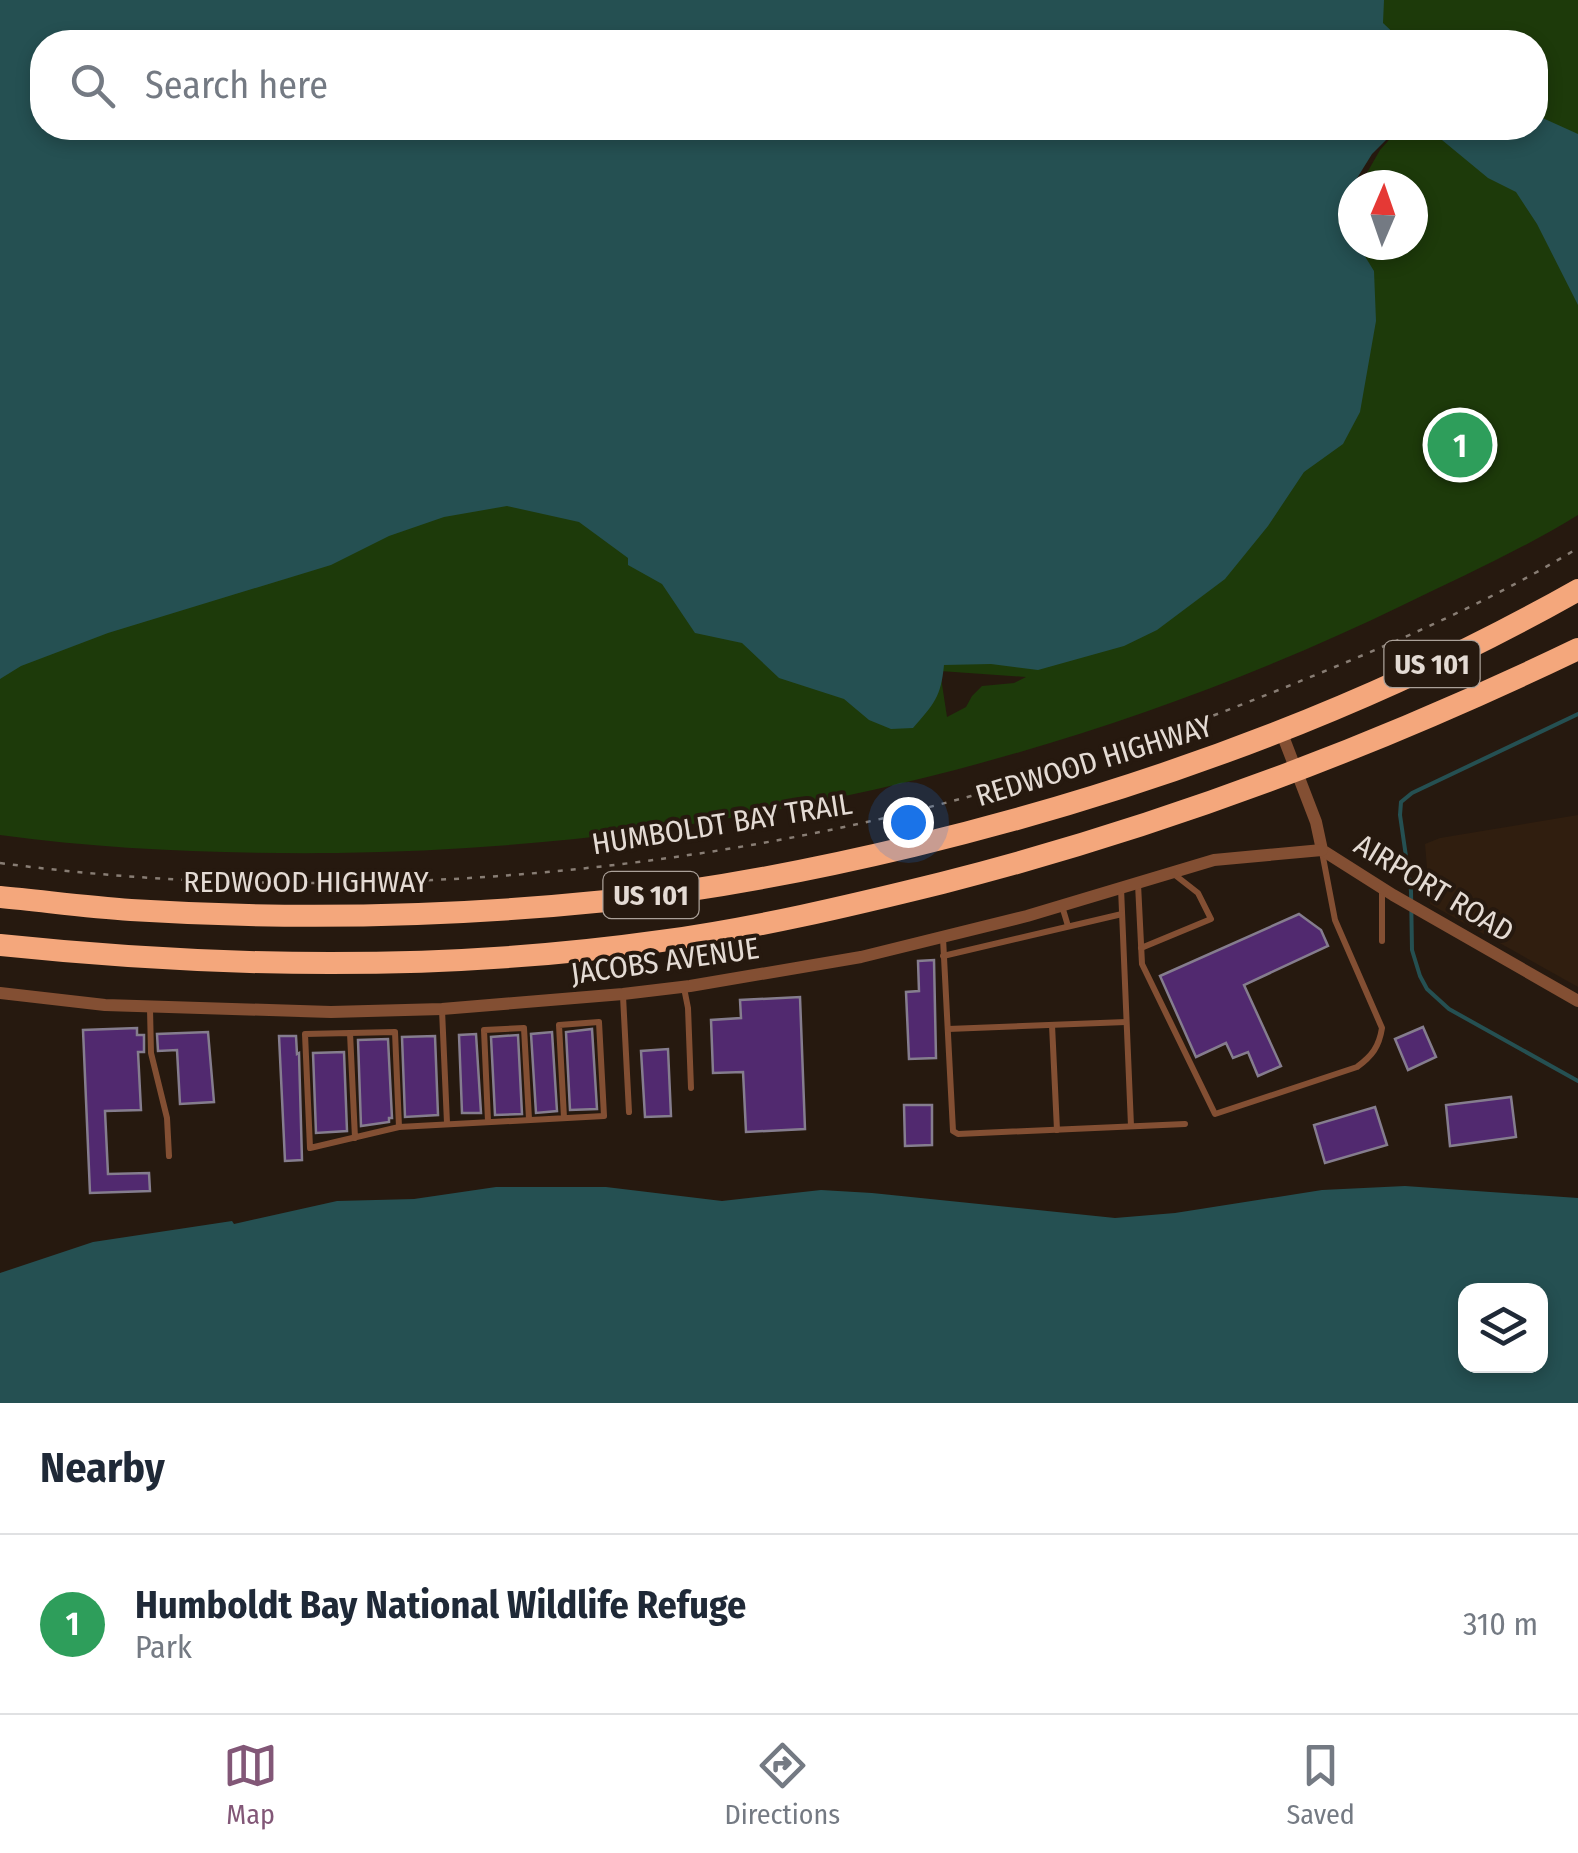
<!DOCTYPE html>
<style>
body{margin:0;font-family:"Fira Sans Condensed",sans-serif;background:#f6f6f7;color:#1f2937}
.controls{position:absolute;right:30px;bottom:30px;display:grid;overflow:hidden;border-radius:20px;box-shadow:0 5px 15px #0003}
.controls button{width:90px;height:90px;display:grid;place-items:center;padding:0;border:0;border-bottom:2px solid #e0e1e3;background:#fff;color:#1f2937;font:50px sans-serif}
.compass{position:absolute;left:1338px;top:170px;width:90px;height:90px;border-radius:50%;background:#fff;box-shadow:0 5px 15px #0003;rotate:2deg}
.you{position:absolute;left:908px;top:822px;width:35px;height:35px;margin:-25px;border:8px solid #fff;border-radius:50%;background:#1a73e8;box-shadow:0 0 0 15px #1a73e833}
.badge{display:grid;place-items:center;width:65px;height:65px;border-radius:50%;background:#825777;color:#fff;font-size:32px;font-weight:700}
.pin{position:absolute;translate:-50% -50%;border:5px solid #fff;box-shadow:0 2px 10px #0006}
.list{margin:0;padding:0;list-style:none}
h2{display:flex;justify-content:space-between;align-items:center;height:130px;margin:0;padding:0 40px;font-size:42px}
h2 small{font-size:32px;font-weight:400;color:#747a83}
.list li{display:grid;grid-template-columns:65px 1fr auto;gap:30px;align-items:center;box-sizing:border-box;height:180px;padding:0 40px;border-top:2px solid #e0e1e3}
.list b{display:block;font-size:38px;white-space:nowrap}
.list p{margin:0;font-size:32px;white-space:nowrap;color:#747a83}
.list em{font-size:32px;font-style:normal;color:#747a83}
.icon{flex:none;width:55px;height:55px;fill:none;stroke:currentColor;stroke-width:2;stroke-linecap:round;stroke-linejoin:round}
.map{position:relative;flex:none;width:1578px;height:1403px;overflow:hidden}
.search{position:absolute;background:#fff;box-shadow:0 5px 15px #0003;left:30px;right:30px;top:30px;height:110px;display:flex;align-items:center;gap:25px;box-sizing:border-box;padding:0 35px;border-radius:40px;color:#747a83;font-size:38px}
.sheet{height:310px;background:#fff}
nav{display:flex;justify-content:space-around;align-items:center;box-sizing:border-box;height:140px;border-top:2px solid #e0e1e3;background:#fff;font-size:28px;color:#747a83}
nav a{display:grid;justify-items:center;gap:5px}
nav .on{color:#825777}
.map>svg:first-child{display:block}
.built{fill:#301e0f}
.green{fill:#1d3a0a;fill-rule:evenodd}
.water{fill:#255052;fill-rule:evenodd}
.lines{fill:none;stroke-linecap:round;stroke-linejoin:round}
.stream{stroke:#255052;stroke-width:4}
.building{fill:#51296f;stroke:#857d8e;stroke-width:2.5}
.path{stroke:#887d74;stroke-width:2.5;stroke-dasharray:5 8;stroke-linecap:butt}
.lane{stroke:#834f33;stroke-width:6}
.street{stroke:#834f33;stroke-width:12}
.highway{stroke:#f4a77c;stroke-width:22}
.labels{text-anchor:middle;stroke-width:8;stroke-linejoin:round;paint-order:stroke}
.shield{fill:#26190f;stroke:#aba199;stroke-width:2.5}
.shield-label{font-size:28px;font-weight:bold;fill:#e4dbd4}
.street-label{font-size:30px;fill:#e4dbd4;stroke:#26190f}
</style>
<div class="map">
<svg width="1578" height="1403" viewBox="0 0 1578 1403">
<rect width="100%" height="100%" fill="#26190f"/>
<!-- built -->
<polygon class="built" points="1578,815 1578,987 1430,904 1425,844 1440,838"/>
<!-- green -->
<path class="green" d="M 0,0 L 1578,0 L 1578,515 C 1523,549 1461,577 1403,605 C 1071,766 705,848 337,853 C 225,854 111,850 0,835 ZM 42,42 L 1536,42 L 1536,128 L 42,128 ZM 1397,131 L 1380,150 L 1360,185 L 1413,185 L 1413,245 L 1353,245 L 1353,185 L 1368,153 ZM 940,671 L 1026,677 L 1014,683 L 982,686 L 972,696 L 966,707 L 947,717 Z"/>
<!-- water -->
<g class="water">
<path d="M 0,0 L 1384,0 L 1383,23 L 1403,42 L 42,42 L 42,128 L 1536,128 L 1536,115 L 1578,134 L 1578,305 L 1537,224 L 1516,192 L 1488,178 L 1442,140 L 1404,135 L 1389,137 L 1372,154 L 1349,191 L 1353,245 L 1358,245 L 1374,271 L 1376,321 L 1360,412 L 1343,444 L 1304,472 L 1268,526 L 1225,579 L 1157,630 L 1124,646 L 1038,670 L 991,664 L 944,665 C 941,697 934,704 913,728 L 891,729 L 869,720 L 844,699 L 779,678 L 742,643 L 695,633 L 662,584 L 628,565 L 628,558 L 579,522 L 507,506 L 444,517 L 389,536 L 331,565 L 108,633 L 21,666 L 0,679 Z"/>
<path d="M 1405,1186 L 1578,1198 L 1578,1403 L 0,1403 L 0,1273 L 93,1242 L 232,1221 L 234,1224 L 337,1201 L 414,1199 L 496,1187 L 606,1187 L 722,1201 L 821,1190 L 872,1193 L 1115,1218 L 1175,1213 L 1322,1190 ZM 1540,1290 L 1540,1366 L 1466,1366 L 1466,1290 Z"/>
</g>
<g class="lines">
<!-- stream -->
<polyline class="stream" points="1578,714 1412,793 1401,802 1400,815 1411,891 1412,950 1420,976 1427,989 1449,1009 1578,1081"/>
</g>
<!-- building -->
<g class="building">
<polygon points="1299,914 1321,930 1328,946 1244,985 1281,1066 1258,1076 1248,1052 1233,1058 1226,1043 1196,1057 1160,976"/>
<polygon points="934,960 936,1058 909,1059 906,992 919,991 918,961"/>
<polygon points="800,997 805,1129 746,1132 743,1072 713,1073 711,1020 741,1018 740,1000"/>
<polygon points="1423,1027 1436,1057 1408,1070 1395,1039"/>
<polygon points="137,1028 137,1035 144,1035 144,1052 138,1052 141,1110 105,1111 108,1174 149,1173 150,1191 90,1193 83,1030"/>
<polygon points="592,1029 597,1109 570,1110 566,1032"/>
<polygon points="208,1032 214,1102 180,1104 177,1050 158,1051 157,1034"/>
<polygon points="552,1032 557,1111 536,1113 531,1034"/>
<polygon points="476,1034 481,1113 462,1113 459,1035"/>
<polygon points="518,1035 522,1114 495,1115 491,1037"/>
<polygon points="279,1036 296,1036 297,1054 299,1053 302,1160 285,1161"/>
<polygon points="435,1036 438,1115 405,1117 402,1037"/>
<polygon points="388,1039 392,1118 389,1118 389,1122 361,1126 358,1040"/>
<polygon points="668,1049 671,1116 645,1117 641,1051"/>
<polygon points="344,1052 347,1131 316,1133 313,1053"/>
<polygon points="1511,1097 1516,1137 1450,1146 1446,1105"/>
<polygon points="904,1105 932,1105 932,1145 905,1146"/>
<polygon points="1375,1107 1387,1145 1325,1163 1314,1125"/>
</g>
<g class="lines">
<!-- path -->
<path class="path" d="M 0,863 C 313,905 666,880 971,796 C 1077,767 1179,730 1281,689 C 1382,648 1485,605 1578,548"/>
<!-- lane -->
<g class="lane">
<path d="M 1138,884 L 1142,964 L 1215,1114 L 1357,1067 C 1372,1056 1379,1047 1382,1028 L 1335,920 L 1322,852"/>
<polyline points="1121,888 1131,1126"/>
<polyline points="1382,889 1382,941"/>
<polyline points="1062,906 1068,926"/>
<polyline points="943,938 953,1131 958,1134 1185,1124"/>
<polyline points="1141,948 1211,919 1198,893 1175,875"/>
<polyline points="943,956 1122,914"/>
<polyline points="684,988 688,1008 691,1088"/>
<polyline points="623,996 629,1112"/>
<polyline points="150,1009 151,1053 167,1118 169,1156"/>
<polyline points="442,1010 447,1123"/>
<polyline points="1052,1025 1057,1130"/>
<polyline points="948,1029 1126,1022"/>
<polyline points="350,1033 395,1032 399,1127"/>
<polyline points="488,1121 484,1030 524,1028 529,1119"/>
<polyline points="355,1138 350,1033 305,1034 310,1148 399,1127 604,1116 599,1022 559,1025 564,1118"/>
</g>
<!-- street -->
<g class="street">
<polyline points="1281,731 1316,822 1322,850 1393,895 1578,1001"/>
<polyline points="0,993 105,1005 331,1012 442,1009 623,994 690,986 861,957 1027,916 1214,860 1322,850"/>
</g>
<!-- highway -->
<g class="highway">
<path d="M 0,897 C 43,901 87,907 131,910 C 289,920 449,917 606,901 C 710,890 813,870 913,846 C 1145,790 1371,707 1578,590"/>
<path d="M 0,945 C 219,968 442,972 661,941 C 756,928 849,906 942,883 C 1163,827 1372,748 1578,649"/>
</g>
</g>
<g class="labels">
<!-- shield labels -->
<g class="shield">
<rect x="1384.5" y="641" width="95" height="46" rx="8"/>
<rect x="603.5" y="872" width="95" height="46" rx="8"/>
</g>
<g class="shield-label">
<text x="1432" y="674">US 101</text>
<text x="651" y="905">US 101</text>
</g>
<!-- street labels -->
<g class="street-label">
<text transform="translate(1094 761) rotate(-17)" y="10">REDWOOD HIGHWAY</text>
<text transform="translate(722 824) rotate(-9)" y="10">HUMBOLDT BAY TRAIL</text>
<text x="306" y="892">REDWOOD HIGHWAY</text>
<text transform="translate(1434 888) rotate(31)" y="10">AIRPORT ROAD</text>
<text transform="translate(665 961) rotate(-8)" y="10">JACOBS AVENUE</text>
</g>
</g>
</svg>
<div class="controls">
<button><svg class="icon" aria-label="layers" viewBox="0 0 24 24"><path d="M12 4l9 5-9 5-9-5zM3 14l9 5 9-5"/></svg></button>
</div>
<svg class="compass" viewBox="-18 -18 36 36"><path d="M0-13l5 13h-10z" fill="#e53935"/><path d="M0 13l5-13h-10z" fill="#747a83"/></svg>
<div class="you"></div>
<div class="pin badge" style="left:1460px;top:445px;background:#2e9e5b">1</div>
<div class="search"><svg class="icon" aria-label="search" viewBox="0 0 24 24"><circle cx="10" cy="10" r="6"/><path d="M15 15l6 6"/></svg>Search here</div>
</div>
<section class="sheet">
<h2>Nearby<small></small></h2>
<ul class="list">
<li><span class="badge" style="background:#2e9e5b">1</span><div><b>Humboldt Bay National Wildlife Refuge</b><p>Park</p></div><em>310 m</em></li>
</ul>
</section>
<nav>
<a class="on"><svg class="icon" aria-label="map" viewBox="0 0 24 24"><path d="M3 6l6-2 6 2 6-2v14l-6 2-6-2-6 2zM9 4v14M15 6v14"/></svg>Map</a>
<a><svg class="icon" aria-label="directions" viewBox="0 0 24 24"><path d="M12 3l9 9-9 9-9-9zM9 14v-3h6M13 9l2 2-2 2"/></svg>Directions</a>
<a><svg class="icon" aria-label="saved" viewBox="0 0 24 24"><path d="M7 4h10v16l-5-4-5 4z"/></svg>Saved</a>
</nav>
